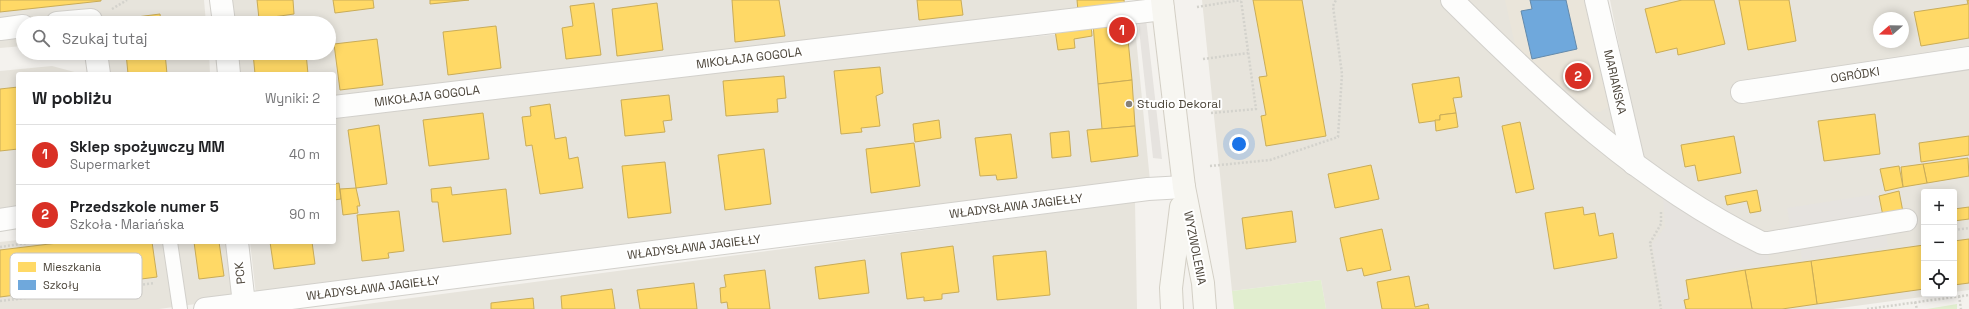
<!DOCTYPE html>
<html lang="pl">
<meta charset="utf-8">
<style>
body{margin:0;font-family:"Space Grotesk",sans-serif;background:#f2f2f2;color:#202124}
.controls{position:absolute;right:12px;bottom:12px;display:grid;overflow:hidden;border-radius:4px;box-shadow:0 2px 10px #0003}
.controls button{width:36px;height:36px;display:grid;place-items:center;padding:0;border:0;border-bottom:1px solid #e0e0e0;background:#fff;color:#202124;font:20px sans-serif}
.compass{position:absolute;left:1873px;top:12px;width:36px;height:36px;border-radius:50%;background:#fff;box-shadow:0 2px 10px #0003;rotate:250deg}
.you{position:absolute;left:1239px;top:144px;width:14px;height:14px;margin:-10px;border:3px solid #fff;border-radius:50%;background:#1a73e8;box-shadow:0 0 0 6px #1a73e833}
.badge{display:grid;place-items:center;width:26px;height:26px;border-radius:50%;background:#d93025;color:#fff;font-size:13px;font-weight:700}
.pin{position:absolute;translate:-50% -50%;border:2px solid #fff;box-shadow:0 1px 4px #0006}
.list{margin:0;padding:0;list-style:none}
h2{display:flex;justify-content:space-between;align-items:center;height:52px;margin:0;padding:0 16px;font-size:17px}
h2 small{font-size:13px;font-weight:400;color:#757577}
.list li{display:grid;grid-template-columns:26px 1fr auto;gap:12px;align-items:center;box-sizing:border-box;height:60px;padding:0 16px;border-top:1px solid #e0e0e0}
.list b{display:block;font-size:15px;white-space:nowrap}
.list p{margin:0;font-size:13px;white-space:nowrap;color:#757577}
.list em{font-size:13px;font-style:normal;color:#757577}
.icon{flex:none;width:22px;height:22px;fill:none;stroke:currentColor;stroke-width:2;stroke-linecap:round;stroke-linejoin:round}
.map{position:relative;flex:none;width:1969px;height:309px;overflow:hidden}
.search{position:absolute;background:#fff;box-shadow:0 2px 10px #0003;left:16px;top:16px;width:320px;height:44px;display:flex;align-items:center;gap:10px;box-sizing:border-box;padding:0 14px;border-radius:22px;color:#757577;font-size:15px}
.panel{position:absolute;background:#fff;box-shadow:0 2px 10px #0003;left:16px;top:72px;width:320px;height:172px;border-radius:4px}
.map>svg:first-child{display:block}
.residential{fill:#e7e4dc;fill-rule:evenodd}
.education{fill:#eae5da}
.green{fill:#e1eecf}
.parking{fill:#e6e3df}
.homes{fill:#ffd966;stroke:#c9ac58}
.schools{fill:#6fa8dc;stroke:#648aab}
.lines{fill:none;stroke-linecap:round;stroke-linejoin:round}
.lane-casing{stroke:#d2d0cb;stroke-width:16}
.street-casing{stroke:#d2d0cb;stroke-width:24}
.secondary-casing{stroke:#d3cfc5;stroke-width:24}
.path{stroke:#d3d2cc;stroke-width:2.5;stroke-dasharray:2 2;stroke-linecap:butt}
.lane{stroke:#fdfdfc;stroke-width:14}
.street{stroke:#fdfdfc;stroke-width:22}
.secondary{stroke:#f7f6f1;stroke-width:22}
.poi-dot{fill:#868178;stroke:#fff;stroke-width:1.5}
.labels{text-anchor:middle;stroke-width:4;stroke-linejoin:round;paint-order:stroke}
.street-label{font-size:12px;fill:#4b4439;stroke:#fff}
.poi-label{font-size:12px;fill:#4b4439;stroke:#fff;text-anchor:start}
.key{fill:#fff;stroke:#c9c7c4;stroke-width:1}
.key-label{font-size:11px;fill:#4b4439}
</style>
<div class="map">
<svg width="1969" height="309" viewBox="0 0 1969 309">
<rect width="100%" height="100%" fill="#f4f2ee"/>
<!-- residential -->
<g class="residential">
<polygon points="0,0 204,0 206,23 23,23 23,46 0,48"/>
<polygon points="227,0 1124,0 1125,6 334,97 334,74 234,74 232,53 329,53 329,23 229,23"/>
<path d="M 1202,0 L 1589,0 L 1630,101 L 1610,0 L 1969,0 L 1969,290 L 1954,292 L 1954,192 L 1924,192 L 1924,294 L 1944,294 L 1833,309 L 1326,309 L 1321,280 L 1232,291 ZM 1879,18 L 1903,18 L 1903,42 L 1879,42 Z"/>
<polygon points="1135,27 1150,181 256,295 250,242 334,242 334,119 688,69"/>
<polygon points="92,53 209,53 210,74 107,74"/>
<polygon points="52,66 82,74 18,74 18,217 0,219 0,71"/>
<polygon points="1135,202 1137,309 329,309 670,264"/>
<polygon points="18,240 18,242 227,242 233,299 159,309 0,309 0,242"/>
</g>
<!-- education -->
<polygon class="education" points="1505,0 1589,0 1613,104 1600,112 1591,111 1516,49"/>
<!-- green -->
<g class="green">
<polygon points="1321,280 1326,309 1234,309 1232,291"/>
<polygon points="1957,304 1957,309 1927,309"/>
</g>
<!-- parking -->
<g class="parking">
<polygon points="1146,19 1162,159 1153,158 1138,20"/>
<polygon points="1877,194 1880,217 1791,231 1787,208"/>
<polygon points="1663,197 1768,254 1770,263 1680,277 1685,309 1663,309 1652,244 1665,227"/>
<polygon points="1886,233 1888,247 1802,260 1800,247"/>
</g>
<!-- homes -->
<g class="homes">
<polygon points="0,0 101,0 101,1 0,12"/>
<polygon points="257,0 293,0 294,14 259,19"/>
<polygon points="333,0 373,0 374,8 335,13"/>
<polygon points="430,0 469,0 430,4"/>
<polygon points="732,0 779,0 785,36 735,42"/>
<polygon points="917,0 961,0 963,15 919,20"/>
<polygon points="1077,0 1124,0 1125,6 1078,11"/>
<polygon points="1253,0 1302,0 1326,136 1266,146 1261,116 1266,115 1259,77 1267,76"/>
<polygon points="1682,0 1714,0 1725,44 1678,55 1677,48 1656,53 1645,9"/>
<polygon points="1739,0 1789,0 1796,41 1748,50"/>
<polygon points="1967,0 1969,0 1969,38 1921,46 1914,12 1968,4"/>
<polygon points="594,3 601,55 566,59 562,28 573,26 570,6"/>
<polygon points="657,3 663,50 617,56 612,9"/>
<polygon points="160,14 161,23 122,23 121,19"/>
<polygon points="1126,20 1132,80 1098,84 1093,24"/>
<polygon points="1091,24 1092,36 1074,39 1075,48 1058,50 1055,30"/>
<polygon points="496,26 501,68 448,75 443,32"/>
<polygon points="377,39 383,85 340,90 334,44"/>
<polygon points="126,53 165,53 167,74 128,74"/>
<polygon points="253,53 306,53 308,74 255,74"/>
<polygon points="880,67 883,93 876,96 880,126 861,128 862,132 841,134 834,71"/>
<polygon points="784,76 786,98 777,99 778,112 726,116 723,81"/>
<polygon points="1459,77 1462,97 1453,98 1456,113 1440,115 1440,120 1419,123 1412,84"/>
<polygon points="1132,80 1135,126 1102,129 1098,84"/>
<polygon points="18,87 18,149 0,151 0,89"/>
<polygon points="669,95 672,120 663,121 665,132 625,136 621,100"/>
<polygon points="550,104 555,139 566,137 569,159 578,157 583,188 540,194 532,145 526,146 522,117 531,116 530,107"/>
<polygon points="483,113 489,159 429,166 423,120"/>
<polygon points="1456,113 1458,127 1436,131 1435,120 1440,120 1440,115"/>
<polygon points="1875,114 1880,154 1824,161 1818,121"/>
<polygon points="939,120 941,138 915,142 913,124"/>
<polygon points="1520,122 1534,189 1516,193 1502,126"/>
<polygon points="379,125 387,184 356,188 348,130"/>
<polygon points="1135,126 1138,156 1091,162 1087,130"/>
<polygon points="1069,131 1071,156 1052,158 1050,133"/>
<polygon points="1011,134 1017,178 997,180 996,175 980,176 975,138"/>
<polygon points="1734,136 1741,173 1698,181 1695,165 1685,167 1681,145"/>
<polygon points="1969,136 1969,155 1921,162 1919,143"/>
<polygon points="914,143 920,186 871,193 866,149"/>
<polygon points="764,149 771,204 725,210 718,155"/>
<polygon points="1968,158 1969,176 1927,183 1923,164"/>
<polygon points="665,162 671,213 628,218 622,166"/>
<polygon points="1923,164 1927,183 1903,187 1901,167"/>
<polygon points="1371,165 1379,199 1335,208 1328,174"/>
<polygon points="1899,166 1903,187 1885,191 1880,169"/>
<polygon points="339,183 341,199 334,200 334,184"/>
<polygon points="451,187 452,195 506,189 511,234 443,242 438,202 432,202 431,189"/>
<polygon points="356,188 360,206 357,206 358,213 343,215 340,189"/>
<polygon points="1757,190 1761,211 1750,213 1747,201 1727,205 1725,196"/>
<polygon points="1899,191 1903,212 1883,216 1879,196"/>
<polygon points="1583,207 1584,215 1595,213 1599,236 1613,233 1617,258 1554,269 1545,213"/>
<polygon points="1969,207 1969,219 1954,221 1954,209"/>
<polygon points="399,211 404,251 388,253 389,258 362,261 357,215"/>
<polygon points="1292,211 1296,242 1246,249 1242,218"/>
<polygon points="1382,229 1391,270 1364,276 1362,268 1347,271 1340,238"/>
<polygon points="1969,239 1969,283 1954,285 1954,241"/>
<polygon points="66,242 152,242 157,277 0,297 0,250"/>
<polygon points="194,242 219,242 224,276 199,279"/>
<polygon points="270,242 312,242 315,264 274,269"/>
<polygon points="1924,245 1924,289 1817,304 1811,261"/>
<polygon points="953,246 959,292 942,294 942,299 924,301 924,297 907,299 901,253"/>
<polygon points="1046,251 1050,295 997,300 993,256"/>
<polygon points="865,260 869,293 819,299 815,267"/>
<polygon points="1811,261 1817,304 1782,309 1752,309 1745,270"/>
<polygon points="765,270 770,309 728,309 727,302 721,303 720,288 726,287 724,275"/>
<polygon points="1745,270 1752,309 1686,309 1684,300 1689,299 1686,280"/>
<polygon points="1409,276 1415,307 1428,304 1429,309 1382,309 1377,282"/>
<polygon points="694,283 697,309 640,309 637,290"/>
<polygon points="612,289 615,309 562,309 561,296"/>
<polygon points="533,298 534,309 491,309 491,303"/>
</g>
<!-- schools -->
<polygon class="schools" points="1530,0 1566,0 1577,49 1532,59 1521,11 1532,9"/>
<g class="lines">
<!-- lane casing -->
<g class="lane-casing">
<polyline id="lane" points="170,242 180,309"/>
</g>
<!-- street casing -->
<g class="street-casing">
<g id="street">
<polyline points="221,0 224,23"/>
<path d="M 1452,0 C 1547,94 1640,183 1762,243 L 1768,243 L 1906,220"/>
<polyline points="1596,0 1634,164"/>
<polyline points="57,23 91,20 92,23"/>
<polyline points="0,29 23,26"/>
<polyline points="96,53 99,74"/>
<polyline points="227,53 229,74"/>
<polyline points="1742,92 1969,58"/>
<polyline points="334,107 1163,9"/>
<polyline points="0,220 18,217"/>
<polyline points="237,242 244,304"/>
<polyline points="205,309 1148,189 1184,187"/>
</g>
</g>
<!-- secondary casing -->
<g class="secondary-casing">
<g id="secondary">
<polyline points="1162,0 1184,187 1203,283 1205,309"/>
<polyline points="1172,309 1171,288 1181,207"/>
</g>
</g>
<!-- path -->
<g class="path">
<polyline points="1197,7 1241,0"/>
<polyline points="112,9 127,0"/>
<polyline points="1203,59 1248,53"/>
<polyline points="1211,113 1256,109 1241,0"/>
<polyline points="1210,166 1270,160 1338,137 1342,74 1333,6 1336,0"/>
<polyline points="1661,212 1661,224 1650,243 1661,309"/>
<polyline points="1954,230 1969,228"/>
<polyline points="0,247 34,242"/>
<polyline points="1959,296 1961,309"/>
<polyline points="0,301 155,283"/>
<polyline points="1915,302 1917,309"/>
<polyline points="1867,309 1969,295"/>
</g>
<!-- lane -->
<use href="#lane" class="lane"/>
<!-- street -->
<use href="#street" class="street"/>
<!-- secondary -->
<use href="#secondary" class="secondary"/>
</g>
<!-- markers -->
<circle class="poi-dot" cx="1129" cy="104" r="4"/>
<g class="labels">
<!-- street labels -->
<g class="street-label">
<text transform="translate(749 58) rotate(-7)" y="4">MIKOŁAJA GOGOLA</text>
<text transform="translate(1855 75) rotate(-9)" y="4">OGRÓDKI</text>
<text transform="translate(1615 82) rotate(77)" y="4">MARIAŃSKA</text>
<text transform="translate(427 96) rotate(-7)" y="4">MIKOŁAJA GOGOLA</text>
<text transform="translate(1016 206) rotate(-7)" y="4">WŁADYSŁAWA JAGIEŁŁY</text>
<text transform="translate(694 247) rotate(-7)" y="4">WŁADYSŁAWA JAGIEŁŁY</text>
<text transform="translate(1195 248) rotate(79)" y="4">WYZWOLENIA</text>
<text transform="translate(240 273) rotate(-96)" y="4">PCK</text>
<text transform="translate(373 288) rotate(-7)" y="4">WŁADYSŁAWA JAGIEŁŁY</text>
</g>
<!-- poi labels -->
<g class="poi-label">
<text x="1137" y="108">Studio Dekoral</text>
</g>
</g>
<!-- legend -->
<rect x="10" y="253" width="132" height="46" rx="6" class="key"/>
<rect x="18" y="262" width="18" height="10" fill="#ffd966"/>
<rect x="18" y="280" width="18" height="10" fill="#6fa8dc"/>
<g class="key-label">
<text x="43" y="271">Mieszkania</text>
<text x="43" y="289">Szkoły</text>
</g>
</svg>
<div class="controls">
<button>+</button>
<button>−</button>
<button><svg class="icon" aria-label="locate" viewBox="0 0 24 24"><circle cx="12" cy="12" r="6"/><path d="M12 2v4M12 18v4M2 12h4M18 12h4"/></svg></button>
</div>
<svg class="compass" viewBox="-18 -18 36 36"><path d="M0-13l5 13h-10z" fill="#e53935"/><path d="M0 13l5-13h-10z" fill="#757577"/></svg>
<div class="you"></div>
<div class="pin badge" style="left:1122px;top:30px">1</div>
<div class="pin badge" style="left:1578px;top:76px">2</div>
<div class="search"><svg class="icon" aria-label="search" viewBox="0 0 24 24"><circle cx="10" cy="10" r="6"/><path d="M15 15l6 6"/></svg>Szukaj tutaj</div>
<section class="panel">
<h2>W pobliżu<small>Wyniki: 2</small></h2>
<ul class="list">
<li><span class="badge">1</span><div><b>Sklep spożywczy MM</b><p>Supermarket</p></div><em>40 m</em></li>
<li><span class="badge">2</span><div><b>Przedszkole numer 5</b><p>Szkoła · Mariańska</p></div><em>90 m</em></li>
</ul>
</section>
</div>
